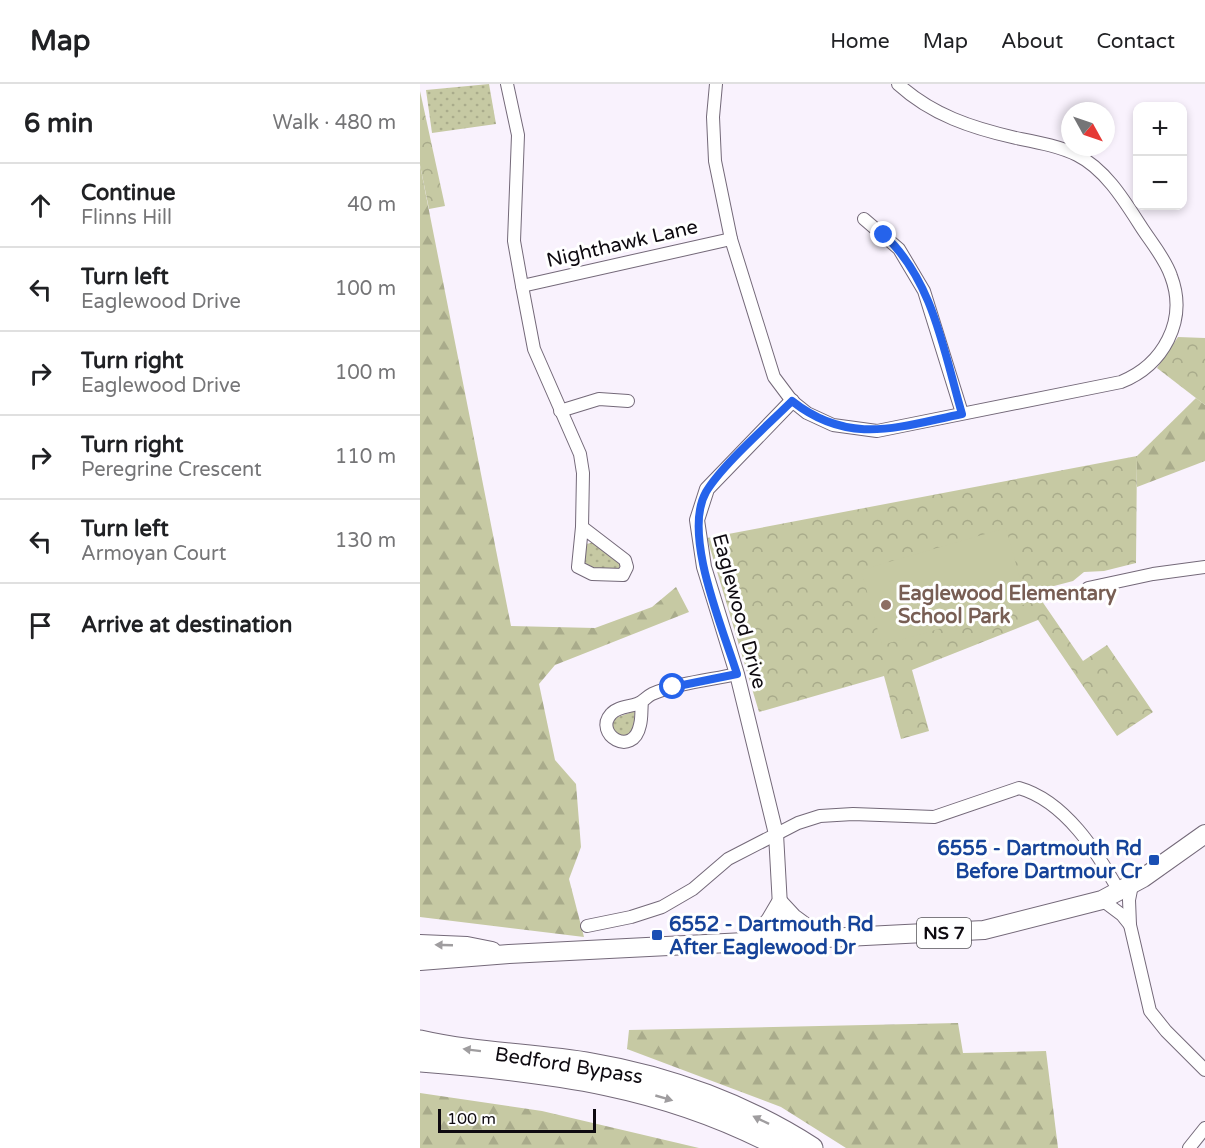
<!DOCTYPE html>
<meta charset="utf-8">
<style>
body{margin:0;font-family:"Varela Round",sans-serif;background:#f2f2f2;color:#202124}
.controls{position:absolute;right:18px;top:18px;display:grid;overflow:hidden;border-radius:12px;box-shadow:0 3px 9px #0003}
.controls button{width:54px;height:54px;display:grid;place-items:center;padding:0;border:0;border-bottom:2px solid #e0e0e0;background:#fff;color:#202124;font:30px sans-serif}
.compass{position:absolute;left:641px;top:18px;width:54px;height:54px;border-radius:50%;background:#fff;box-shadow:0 3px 9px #0003;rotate:130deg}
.scale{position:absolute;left:18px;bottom:15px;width:158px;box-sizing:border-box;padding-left:6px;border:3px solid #0e0a10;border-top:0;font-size:16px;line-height:21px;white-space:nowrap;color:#0e0a10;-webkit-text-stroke:4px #fff;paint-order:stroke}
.stop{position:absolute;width:18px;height:18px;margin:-14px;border:4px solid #2563eb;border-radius:50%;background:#fff}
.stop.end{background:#2563eb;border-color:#fff;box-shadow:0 2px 6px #0008}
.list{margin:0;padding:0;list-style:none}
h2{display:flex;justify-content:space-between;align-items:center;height:78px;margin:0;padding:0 24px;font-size:26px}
h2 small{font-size:20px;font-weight:400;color:#757577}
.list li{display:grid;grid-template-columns:39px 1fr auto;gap:18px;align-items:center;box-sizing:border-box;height:84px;padding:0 24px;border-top:2px solid #e0e0e0}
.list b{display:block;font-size:22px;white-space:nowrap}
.list p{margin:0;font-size:20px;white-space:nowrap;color:#757577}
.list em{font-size:20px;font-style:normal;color:#757577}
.icon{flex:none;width:33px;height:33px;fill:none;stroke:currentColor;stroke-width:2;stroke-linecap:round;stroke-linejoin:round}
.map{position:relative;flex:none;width:785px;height:1064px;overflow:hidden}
header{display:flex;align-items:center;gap:36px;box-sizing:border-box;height:84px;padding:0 30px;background:#fff;border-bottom:2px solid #e0e0e0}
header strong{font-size:28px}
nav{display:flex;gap:33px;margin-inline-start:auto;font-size:21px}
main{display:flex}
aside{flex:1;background:#fff}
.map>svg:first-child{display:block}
.grass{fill:url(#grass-dots)}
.forest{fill:url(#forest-firs)}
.park{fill:url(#park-crowns)}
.pitch{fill:#c6c9a3}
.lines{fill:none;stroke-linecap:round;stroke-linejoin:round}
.minor-casing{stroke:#746979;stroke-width:14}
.tertiary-casing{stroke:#746979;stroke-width:16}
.primary-casing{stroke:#746979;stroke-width:20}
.motorway-casing{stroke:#746979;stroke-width:23}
.minor{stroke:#fff;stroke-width:12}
.tertiary{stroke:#fff;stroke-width:14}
.primary{stroke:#fff;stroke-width:18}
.motorway{stroke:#fff;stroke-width:21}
.oneway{fill:#9f9d9f}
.route{stroke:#2563eb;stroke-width:8}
.education-dot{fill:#8d6e63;stroke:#fff;stroke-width:2}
.transit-dot{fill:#1a4fb4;stroke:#fff;stroke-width:2}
.labels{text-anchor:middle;stroke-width:6;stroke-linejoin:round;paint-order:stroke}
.shield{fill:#fff;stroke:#565458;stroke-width:1.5}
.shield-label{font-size:18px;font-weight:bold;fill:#0e0a10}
.street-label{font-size:20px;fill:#0e0a10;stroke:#fff}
.education-label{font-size:20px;font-weight:bold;fill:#785e54;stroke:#fff;text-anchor:start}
.transit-label{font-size:20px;font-weight:bold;fill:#164399;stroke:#fff;text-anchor:end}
</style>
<header>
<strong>Map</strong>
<nav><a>Home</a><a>Map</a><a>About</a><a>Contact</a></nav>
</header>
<main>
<aside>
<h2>6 min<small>Walk · 480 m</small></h2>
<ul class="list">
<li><svg class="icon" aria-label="ahead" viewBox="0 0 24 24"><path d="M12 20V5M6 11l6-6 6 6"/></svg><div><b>Continue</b><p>Flinns Hill</p></div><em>40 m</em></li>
<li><svg class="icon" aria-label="left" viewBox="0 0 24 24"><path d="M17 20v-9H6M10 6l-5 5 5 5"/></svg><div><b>Turn left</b><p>Eaglewood Drive</p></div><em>100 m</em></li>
<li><svg class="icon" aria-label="right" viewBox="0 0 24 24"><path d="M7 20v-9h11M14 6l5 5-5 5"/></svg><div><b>Turn right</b><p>Eaglewood Drive</p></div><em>100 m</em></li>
<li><svg class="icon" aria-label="right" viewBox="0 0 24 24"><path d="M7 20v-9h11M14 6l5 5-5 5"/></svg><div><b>Turn right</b><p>Peregrine Crescent</p></div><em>110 m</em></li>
<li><svg class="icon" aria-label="left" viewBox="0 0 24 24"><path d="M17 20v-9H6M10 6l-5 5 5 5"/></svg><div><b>Turn left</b><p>Armoyan Court</p></div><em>130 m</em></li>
<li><svg class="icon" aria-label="arrive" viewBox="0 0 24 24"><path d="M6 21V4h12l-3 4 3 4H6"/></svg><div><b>Arrive at destination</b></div></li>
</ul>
</aside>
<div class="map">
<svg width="785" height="1064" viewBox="0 0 785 1064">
<defs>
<pattern id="grass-dots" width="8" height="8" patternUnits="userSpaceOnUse" patternTransform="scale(1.5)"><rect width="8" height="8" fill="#c6c9a3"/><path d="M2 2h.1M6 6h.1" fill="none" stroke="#a9ab8b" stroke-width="1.8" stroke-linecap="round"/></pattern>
<pattern id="forest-firs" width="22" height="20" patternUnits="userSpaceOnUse" patternTransform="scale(1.5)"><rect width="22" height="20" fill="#c6c9a3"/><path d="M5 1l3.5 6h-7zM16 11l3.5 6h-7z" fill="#a9ab8b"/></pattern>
<pattern id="park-crowns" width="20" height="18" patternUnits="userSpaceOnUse" patternTransform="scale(1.5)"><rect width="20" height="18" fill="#c6c9a3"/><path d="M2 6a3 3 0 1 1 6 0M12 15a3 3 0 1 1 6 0" fill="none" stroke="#a9ab8b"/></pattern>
</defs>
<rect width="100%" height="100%" fill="#f9f2fd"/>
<!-- grass -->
<g class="grass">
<polygon points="69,0 76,40 12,49 6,6"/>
<polygon points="174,458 201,478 198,489 161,481 163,461"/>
<polygon points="215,627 213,647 207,653 197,652 192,642 195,634"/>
</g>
<!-- forest -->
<g class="forest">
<polygon points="0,81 91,542 175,544 232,523 256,503 269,528 135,581 119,600 135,676 156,700 161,763 149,795 164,853 0,833"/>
<polygon points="776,314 785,321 785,377 717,403 717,372"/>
<polygon points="538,939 543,969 626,967 638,1064 426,1064 361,1023 207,965 209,946"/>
<polygon points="0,1009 122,1027 279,1064 0,1064"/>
</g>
<!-- park -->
<g class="park">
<polygon points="0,7 25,122 9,125 0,81"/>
<polygon points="758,253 785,254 785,321 737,284"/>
<polygon points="717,372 716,479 684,487 664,488 653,497 615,507 663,577 687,561 733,628 697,652 618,536 492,586 509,647 481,655 464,592 339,628 287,454"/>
</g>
<!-- pitch -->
<polygon class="pitch" points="586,444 607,520 462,561 441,486"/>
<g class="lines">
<!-- minor casing -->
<g class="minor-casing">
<g id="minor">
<polyline points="87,0 98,51 94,157 102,202 114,265 160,370 163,389 162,443 158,483 172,490 203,491 207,483 205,476 162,443"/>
<path d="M 296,0 L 293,33 L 295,77 L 311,155 L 354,293 L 372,317 L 387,329 L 413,341 L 457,347 L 701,298 C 743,281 768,237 751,192 C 745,174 730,157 720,141 C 704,116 685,85 657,71 C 639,62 616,58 596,54 C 552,44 512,31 478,0"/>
<polyline points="444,135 479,165 504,207 542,329"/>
<polyline points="102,202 311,155"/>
<polyline points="140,327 179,315 208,317"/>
<polyline points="668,504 733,490 785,483"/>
<path d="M 222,618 C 221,625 222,634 220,641 C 213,675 173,650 191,630 C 197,623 208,623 217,620 C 223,618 226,613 232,610 C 258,599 290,596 317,590"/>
<polyline points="712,801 709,816 710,841 730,927 746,947 785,986"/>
<polyline points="682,816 702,831 710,841"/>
<path d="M 167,842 L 211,833 L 242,823 L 273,805 L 308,775 L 378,739 L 400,732 L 433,730 L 514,733 L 599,704 C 645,717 677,768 699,807"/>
<polyline points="769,1064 785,1044"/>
</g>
</g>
<!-- tertiary casing -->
<g class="tertiary-casing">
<polyline id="tertiary" points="362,858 356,750 317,590 284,483 277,436 287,405 372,317"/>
</g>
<!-- primary casing -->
<g class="primary-casing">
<g id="primary">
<polyline points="331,859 350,837 360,820 373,834 403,856"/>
<polyline points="0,860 47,862 72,867"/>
<polyline points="0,877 89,870 564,846 682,816 723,794 785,750"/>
</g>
</g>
<!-- motorway casing -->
<g class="motorway-casing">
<g id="motorway">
<path d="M 0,957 C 56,970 115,970 172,980 C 249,993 327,1022 392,1064"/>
<path d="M 0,977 C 129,987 246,1001 362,1064"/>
</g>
</g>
<!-- minor -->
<use href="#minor" class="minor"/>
<!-- tertiary -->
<use href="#tertiary" class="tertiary"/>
<!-- primary -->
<use href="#primary" class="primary"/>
<!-- motorway -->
<use href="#motorway" class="motorway"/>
</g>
<!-- one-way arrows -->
<defs><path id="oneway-solid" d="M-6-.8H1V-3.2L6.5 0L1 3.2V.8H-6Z" transform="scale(1.5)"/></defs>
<g class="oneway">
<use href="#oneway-solid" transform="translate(24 861) rotate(-178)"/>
<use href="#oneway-solid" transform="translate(52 966) rotate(-173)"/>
<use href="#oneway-solid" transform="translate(244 1014) rotate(16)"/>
<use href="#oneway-solid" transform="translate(341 1036) rotate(-154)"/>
</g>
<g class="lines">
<!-- route -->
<path class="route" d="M 253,603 L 317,590 C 303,545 262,450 286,408 C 302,381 348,341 372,317 C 429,362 478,343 542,330 C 524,268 513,196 464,151"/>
</g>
<!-- markers -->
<circle class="education-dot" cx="466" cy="521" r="6"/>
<g class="transit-dot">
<rect x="728" y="770" width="12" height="12" rx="3"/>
<rect x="231" y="845" width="12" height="12" rx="3"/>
</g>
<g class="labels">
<!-- shield labels -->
<rect class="shield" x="497" y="834" width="54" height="30" rx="4.5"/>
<g class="shield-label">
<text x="524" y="855">NS 7</text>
</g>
<!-- street labels -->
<g class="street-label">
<text transform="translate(202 159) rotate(-13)" y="7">Nighthawk Lane</text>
<text transform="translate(320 527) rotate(75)" y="7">Eaglewood Drive</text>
<text transform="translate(149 981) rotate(9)" y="7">Bedford Bypass</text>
</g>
<!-- education labels -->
<g class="education-label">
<text x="478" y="516">Eaglewood Elementary<tspan x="478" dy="23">School Park</tspan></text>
</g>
<!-- transit labels -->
<g class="transit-label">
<text x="722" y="771">6555 - Dartmouth Rd<tspan x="722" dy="23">Before Dartmour Cr</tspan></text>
<text x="249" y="847" text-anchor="start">6552 - Dartmouth Rd<tspan x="249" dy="23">After Eaglewood Dr</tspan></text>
</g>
</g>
</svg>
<div class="controls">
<button>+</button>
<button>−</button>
</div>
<svg class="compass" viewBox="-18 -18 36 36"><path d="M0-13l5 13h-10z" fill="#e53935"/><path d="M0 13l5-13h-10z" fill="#757577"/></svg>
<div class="scale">100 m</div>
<div class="stop" style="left:253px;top:603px"></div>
<div class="stop end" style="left:464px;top:151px"></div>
</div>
</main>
